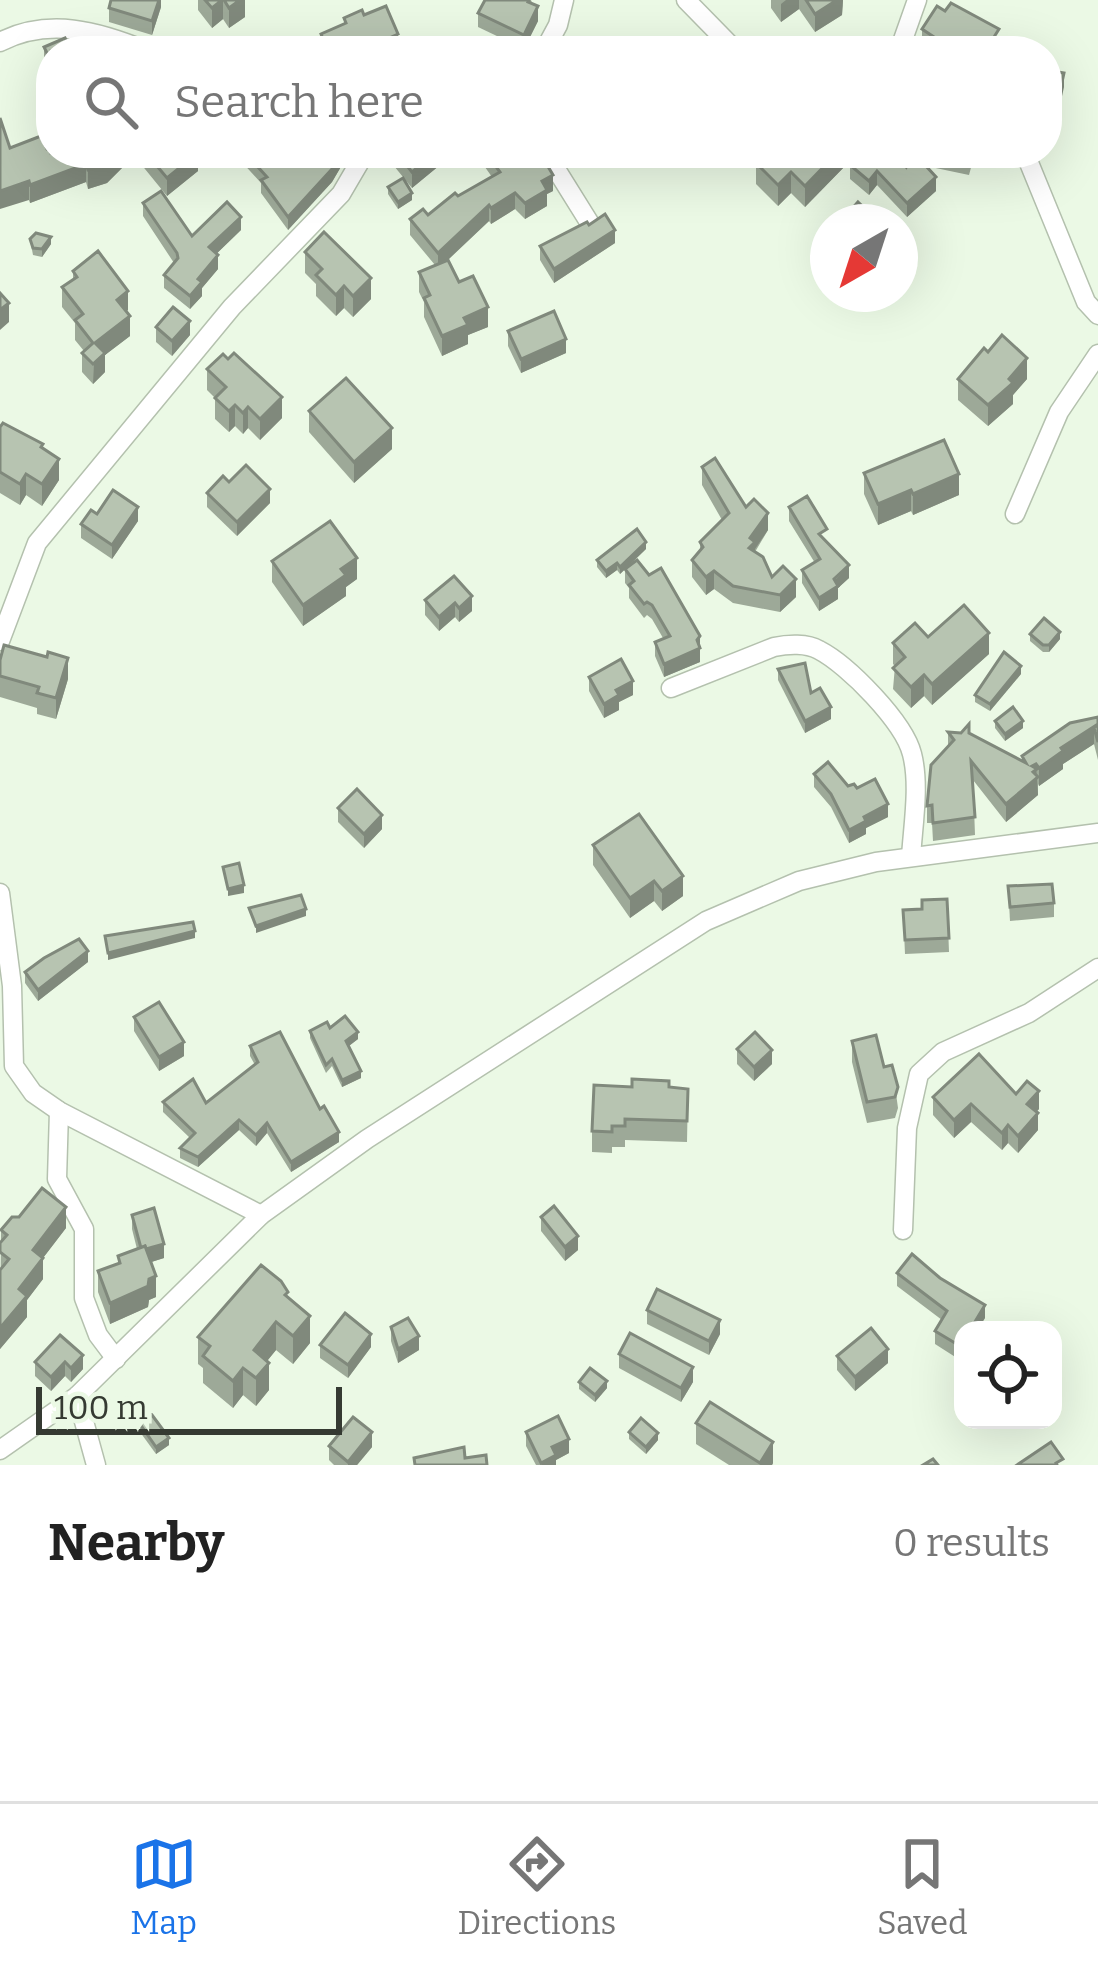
<!DOCTYPE html>
<style>
body{margin:0;font-family:Bitter,serif;background:#f6f6f6;color:#222}
.controls{position:absolute;right:36px;bottom:36px;display:grid;overflow:hidden;border-radius:24px;box-shadow:0 12px 48px #0002}
.controls button{width:108px;height:108px;display:grid;place-items:center;padding:0;border:0;border-bottom:3px solid #e0e0e0;background:#fff;color:#222;font:60px sans-serif}
.compass{position:absolute;left:810px;top:204px;width:108px;height:108px;border-radius:50%;background:#fff;box-shadow:0 12px 48px #0002;rotate:219deg}
.scale{position:absolute;left:36px;bottom:30px;width:306px;box-sizing:border-box;padding-left:12px;border:6px solid #353a32;border-top:0;font-size:33px;line-height:42px;white-space:nowrap;color:#353a32;-webkit-text-stroke:9px #ebf9e5;paint-order:stroke}
.list{margin:0;padding:0;list-style:none}
h2{display:flex;justify-content:space-between;align-items:center;height:156px;margin:0;padding:0 48px;font-size:51px}
h2 small{font-size:39px;font-weight:400;color:#767676}
.icon{flex:none;width:66px;height:66px;fill:none;stroke:currentColor;stroke-width:2;stroke-linecap:round;stroke-linejoin:round}
.map{position:relative;flex:none;width:1098px;height:1465px;overflow:hidden}
.search{position:absolute;background:#fff;box-shadow:0 12px 48px #0002;left:36px;right:36px;top:36px;height:132px;display:flex;align-items:center;gap:30px;box-sizing:border-box;padding:0 42px;border-radius:48px;color:#767676;font-size:45px}
.sheet{height:336px;background:#fff}
nav{display:flex;justify-content:space-around;align-items:center;box-sizing:border-box;height:168px;border-top:3px solid #e0e0e0;background:#fff;font-size:33px;color:#767676}
nav a{display:grid;justify-items:center;gap:6px}
nav .on{color:#1a73e8}
.map>svg:first-child{display:block}
.lines{fill:none;stroke-linecap:round;stroke-linejoin:round}
.street-casing{stroke:#b4c1ae;stroke-width:21}
.street{stroke:#fff;stroke-width:18}
.wall{fill:#9da998}
.shaded-wall{fill:#80897c}
.building{fill:#b7c4b1;stroke:#80897c;stroke-width:3}
</style>
<div class="map">
<svg width="1098" height="1465" viewBox="0 0 1098 1465">
<rect width="100%" height="100%" fill="#ebf9e5"/>
<g class="lines">
<!-- street casing -->
<g class="street-casing">
<g id="street">
<polyline points="686,0 736,51"/>
<path d="M 0,42 C 49,17 98,31 147,51"/>
<polyline points="544,51 558,25 564,0"/>
<polyline points="899,51 917,0"/>
<polyline points="546,153 589,222"/>
<polyline points="1025,153 1086,302 1098,315"/>
<polyline points="1015,514 1059,412 1098,354"/>
<polyline points="0,641 37,543 232,307 341,194 365,153"/>
<path d="M 671,688 L 774,647 C 788,644 807,643 819,650 C 848,665 904,722 912,754 C 920,785 913,825 911,857"/>
<polyline points="0,893 12,986 14,1066 33,1093 59,1111 261,1215"/>
<polyline points="59,1111 57,1179 84,1229 84,1298 98,1335 116,1359"/>
<polyline points="903,1230 907,1128 919,1074 943,1052 1029,1013 1098,968"/>
<polyline points="77,1396 96,1465"/>
<polyline points="0,1450 77,1396 261,1215 367,1139 706,921 799,881 876,862 1098,833"/>
</g>
</g>
<!-- street -->
<use href="#street" class="street"/>
</g>
<!-- wall -->
<g class="wall">
<polygon points="161,0 161,7 152,35 109,22 109,8"/>
<polygon points="198,0 245,0 245,17 229,28 223,19 212,28 198,10"/>
<polygon points="531,0 538,21 524,49 478,27 478,13"/>
<polygon points="771,0 843,0 842,15 815,32 799,9 781,22 771,8"/>
<polygon points="364,15 398,51 321,51 321,34 344,24 344,18"/>
<polygon points="922,29 999,40 1007,51 924,51 922,50"/>
<polygon points="44,47 51,51 51,75 44,61"/>
<polygon points="10,148 47,149 74,157 78,153 198,153 198,171 167,196 136,158 130,160 107,183 88,189 86,182 30,203"/>
<polygon points="239,153 349,153 332,182 288,230 261,193 261,183 239,159"/>
<polygon points="394,153 470,153 452,167 446,160 412,188 394,166"/>
<polygon points="475,153 507,153 513,164 553,191 547,194 547,206 525,219 515,209 491,224 489,221 448,260 459,282 488,327 468,335 468,344 442,356 424,317 424,302 419,292 419,272 435,265 410,235 410,219 428,215 492,177"/>
<polygon points="761,153 847,153 847,164 805,207 791,193 778,206 756,184 756,163 763,156"/>
<polygon points="909,153 987,153 984,167 972,164 969,175 926,166 936,191 907,217 877,185 869,195 850,179 850,165 906,167"/>
<polygon points="388,187 412,200 398,209 388,194"/>
<polygon points="143,203 192,236 241,230 216,254 218,269 202,288 202,296 190,309 164,288 164,275 174,263 143,216"/>
<polygon points="589,225 615,243 554,283 540,260 540,246"/>
<polygon points="30,239 51,244 42,257 33,255"/>
<polygon points="305,252 371,299 353,317 344,308 336,316 316,296 316,284 305,273"/>
<polygon points="73,271 128,310 126,311 130,336 105,355 105,372 93,384 82,372 82,353 84,351 75,340 75,323 62,307 62,287 73,280"/>
<polygon points="156,327 190,335 172,356 156,342"/>
<polygon points="508,331 566,353 521,373 508,346"/>
<polygon points="207,369 282,418 260,440 248,428 243,434 235,426 229,432 215,419 215,398 207,390"/>
<polygon points="958,379 1027,379 1013,395 1013,404 988,426 958,400"/>
<polygon points="309,411 392,449 354,483 309,432"/>
<polygon points="0,427 43,449 59,480 42,506 26,495 20,505 0,493"/>
<polygon points="702,467 746,507 768,530 755,552 772,577 796,597 780,612 733,603 714,589 706,595 692,577 692,560 700,551 700,542 722,520 702,485"/>
<polygon points="864,473 959,495 913,515 911,511 878,525 864,494"/>
<polygon points="229,482 270,503 237,536 207,507 207,493"/>
<polygon points="789,507 827,542 849,578 838,588 838,599 819,611 802,583 802,570 815,563 789,521"/>
<polygon points="97,514 138,521 112,559 81,538 81,524"/>
<polygon points="646,549 620,574 617,570 606,578 597,567 597,560"/>
<polygon points="272,561 357,579 346,587 346,596 303,626 272,582"/>
<polygon points="625,569 700,636 700,662 664,677 655,656 655,642 663,638 652,619 647,615 644,618 629,598 629,588 625,583"/>
<polygon points="454,576 472,611 459,622 455,617 439,631 425,615 425,600"/>
<polygon points="1030,634 1060,639 1049,652 1043,652 1030,641"/>
<polygon points="928,637 989,654 932,705 924,696 911,708 893,689 895,666 893,664 893,643"/>
<polygon points="0,660 68,679 56,719 37,714 37,708 0,697"/>
<polygon points="778,669 811,693 831,719 805,733 778,680"/>
<polygon points="1021,674 990,711 975,702 975,695"/>
<polygon points="589,677 633,695 619,702 619,710 604,718 589,691"/>
<polygon points="1098,717 1098,760 1094,744 1063,764 1063,769 1039,786 1038,784 1038,795 1006,822 973,780 975,835 933,841 932,823 927,823 927,806 948,746 948,732 969,733 1022,760 1022,756"/>
<polygon points="995,721 1023,728 1005,741 995,728"/>
<polygon points="814,774 857,788 888,817 866,828 866,834 849,843 831,807 814,787"/>
<polygon points="338,808 382,829 364,848 338,822"/>
<polygon points="593,845 683,896 662,911 654,901 630,918 593,865"/>
<polygon points="1008,886 1054,903 1054,917 1010,921"/>
<polygon points="947,899 949,952 905,954 903,910 922,909"/>
<polygon points="88,962 38,1001 25,983 25,972"/>
<polygon points="134,1017 184,1056 159,1071 134,1031"/>
<polygon points="330,1028 358,1039 349,1046 361,1078 342,1087 332,1066 326,1073 310,1038 310,1031"/>
<polygon points="852,1041 884,1067 892,1065 898,1108 895,1118 867,1123 852,1062"/>
<polygon points="250,1046 320,1109 339,1142 291,1172 267,1133 256,1146 239,1130 198,1167 180,1158 180,1148 190,1138 163,1112 163,1102 206,1103 255,1065 250,1056"/>
<polygon points="737,1049 772,1064 754,1081 737,1064"/>
<polygon points="669,1087 688,1089 687,1142 625,1140 625,1147 612,1147 612,1153 592,1152 592,1131"/>
<polygon points="1016,1094 1039,1109 1037,1111 1038,1130 1018,1153 1008,1143 1002,1150 971,1122 954,1138 933,1115 933,1097"/>
<polygon points="132,1215 164,1258 151,1262 156,1297 149,1300 148,1307 110,1324 98,1292 98,1271 118,1264 118,1256 137,1249 132,1229"/>
<polygon points="541,1217 578,1250 565,1261 541,1231"/>
<polygon points="66,1228 43,1258 43,1279 27,1300 27,1317 0,1349 1,1230"/>
<polygon points="897,1273 985,1318 963,1330 963,1354 960,1360 935,1344 935,1331 942,1320 897,1286"/>
<polygon points="288,1298 310,1343 293,1364 276,1350 267,1361 269,1390 256,1406 243,1395 233,1408 203,1383 203,1368 198,1364 198,1337"/>
<polygon points="647,1310 720,1334 709,1355 647,1324"/>
<polygon points="391,1327 419,1350 398,1363 391,1341"/>
<polygon points="60,1335 83,1369 71,1382 65,1376 51,1391 35,1376 35,1362"/>
<polygon points="320,1345 371,1347 348,1378 320,1358"/>
<polygon points="619,1354 693,1382 681,1402 619,1368"/>
<polygon points="837,1356 888,1363 855,1391 837,1370"/>
<polygon points="579,1382 607,1388 595,1402 579,1389"/>
<polygon points="696,1423 773,1463 772,1465 729,1465 696,1444"/>
<polygon points="140,1424 169,1445 156,1454 140,1432"/>
<polygon points="526,1432 569,1453 556,1460 556,1465 536,1465 526,1446"/>
<polygon points="629,1432 658,1440 646,1454 629,1439"/>
<polygon points="329,1446 372,1447 357,1465 334,1465 329,1460"/>
</g>
<!-- shaded-wall -->
<g class="shaded-wall">
<polygon points="159,0 161,0 161,7 152,35 152,21"/>
<polygon points="223,0 223,19 212,28 212,8"/>
<polygon points="240,0 245,0 245,17 229,28 229,8"/>
<polygon points="786,0 799,0 799,9 781,22 781,4"/>
<polygon points="837,0 843,0 842,15 815,32 815,14"/>
<polygon points="538,6 538,21 524,49 524,35"/>
<polygon points="398,34 398,51 367,51 367,48"/>
<polygon points="1064,73 1064,87 1059,110 1047,119 1047,106"/>
<polygon points="119,153 136,153 136,158 130,160 107,183 88,189 88,170"/>
<polygon points="198,153 198,171 167,196 167,178"/>
<polygon points="342,153 349,153 332,182 288,230 288,217"/>
<polygon points="435,153 446,153 446,160 412,188 412,172"/>
<polygon points="452,153 470,153 452,167"/>
<polygon points="837,153 847,153 847,164 805,207 805,186"/>
<polygon points="86,164 86,182 30,203 30,185"/>
<polygon points="877,171 877,185 869,195 869,181"/>
<polygon points="791,172 791,193 778,206 778,185"/>
<polygon points="553,175 553,191 547,194 547,206 525,219 525,203 542,181"/>
<polygon points="936,177 936,191 907,217 907,203"/>
<polygon points="29,181 29,200 0,209 0,191"/>
<polygon points="412,193 412,200 398,209 398,202"/>
<polygon points="515,193 515,209 491,224 491,208"/>
<polygon points="489,205 489,221 438,269 438,253"/>
<polygon points="241,217 241,230 209,261 209,247"/>
<polygon points="615,230 615,243 554,283 554,269"/>
<polygon points="51,237 51,244 42,257 42,249"/>
<polygon points="218,255 218,269 202,288 202,296 190,309 190,296 198,279"/>
<polygon points="371,278 371,299 353,317 353,296"/>
<polygon points="344,286 344,308 336,316 336,295"/>
<polygon points="128,291 128,310 117,319 117,300"/>
<polygon points="9,303 9,322 0,330 0,310"/>
<polygon points="488,307 488,327 468,335 468,344 442,356 442,336 464,318"/>
<polygon points="130,316 130,336 105,355 105,372 93,384 95,343"/>
<polygon points="190,321 190,335 172,356 172,341"/>
<polygon points="566,339 566,353 521,373 521,359"/>
<polygon points="1027,358 1027,379 1013,395 1013,404 988,426 988,405"/>
<polygon points="282,397 282,418 260,440 260,419"/>
<polygon points="235,405 235,426 229,432 229,411"/>
<polygon points="248,407 248,428 243,434 243,413"/>
<polygon points="392,428 392,449 354,483 354,462"/>
<polygon points="59,459 59,480 42,506 42,484"/>
<polygon points="26,474 26,495 20,505 20,484"/>
<polygon points="959,474 959,495 913,515 913,494"/>
<polygon points="270,489 270,503 237,536 237,522"/>
<polygon points="911,490 911,511 878,525 878,504"/>
<polygon points="138,507 138,521 112,559 112,545"/>
<polygon points="768,513 768,530 755,549 755,559 749,566 750,538"/>
<polygon points="646,542 646,549 620,574 620,567"/>
<polygon points="357,558 357,579 346,587 346,596 303,626 303,605 341,569"/>
<polygon points="617,563 617,570 606,578 606,571"/>
<polygon points="849,565 849,578 838,588 838,599 819,611 819,598"/>
<polygon points="714,571 714,589 706,595 706,577"/>
<polygon points="796,579 796,597 780,612 780,595"/>
<polygon points="472,596 472,611 459,622 459,608"/>
<polygon points="455,603 455,617 439,631 439,617"/>
<polygon points="1060,632 1060,639 1049,652 1049,645"/>
<polygon points="989,633 989,654 932,705 932,684"/>
<polygon points="700,636 700,662 664,677 664,664"/>
<polygon points="68,658 68,679 56,719 56,698"/>
<polygon points="1021,666 1021,674 990,711 990,704"/>
<polygon points="924,675 924,696 911,708 911,687"/>
<polygon points="633,681 633,695 619,702 619,710 604,718 604,704 616,690"/>
<polygon points="831,707 831,719 805,733 805,721"/>
<polygon points="1023,721 1023,728 1005,741 1005,734"/>
<polygon points="1098,724 1094,728 1094,744 1063,764 1063,769 1039,786 1039,768 1061,748"/>
<polygon points="1036,764 1038,795 1006,822 1006,804 1032,766"/>
<polygon points="888,804 888,817 866,828 866,834 849,843 849,830 864,817"/>
<polygon points="382,815 382,829 364,848 364,834"/>
<polygon points="683,876 683,896 662,911 662,891"/>
<polygon points="654,881 654,901 630,918 630,898"/>
<polygon points="244,885 244,893 228,896 228,889"/>
<polygon points="306,909 306,916 256,933 256,926"/>
<polygon points="195,931 195,938 108,960 108,953"/>
<polygon points="88,951 88,962 38,1001 38,990"/>
<polygon points="358,1032 358,1039 346,1048 346,1041"/>
<polygon points="184,1042 184,1056 159,1071 159,1057"/>
<polygon points="772,1050 772,1064 754,1081 754,1067"/>
<polygon points="361,1071 361,1078 342,1087 342,1080"/>
<polygon points="1039,1091 1039,1109 1027,1122 1027,1104"/>
<polygon points="971,1104 971,1122 954,1138 954,1120"/>
<polygon points="1038,1113 1038,1130 1018,1153 1018,1136"/>
<polygon points="239,1120 239,1130 198,1167 198,1157"/>
<polygon points="267,1123 267,1133 256,1146 256,1135"/>
<polygon points="1008,1125 1008,1143 1002,1150 1002,1133"/>
<polygon points="339,1132 339,1142 291,1172 291,1162"/>
<polygon points="66,1207 66,1228 33,1271 33,1250"/>
<polygon points="578,1236 578,1250 565,1261 565,1247"/>
<polygon points="164,1244 164,1258 142,1265 142,1251"/>
<polygon points="43,1258 43,1279 27,1300 27,1317 0,1349 0,1328 19,1289"/>
<polygon points="156,1276 156,1297 149,1300 148,1307 110,1324 110,1303"/>
<polygon points="985,1305 985,1318 978,1330 970,1330"/>
<polygon points="310,1316 310,1343 293,1364 293,1336"/>
<polygon points="720,1320 720,1334 709,1355 709,1341"/>
<polygon points="276,1322 276,1350 254,1377 254,1350"/>
<polygon points="371,1334 371,1347 348,1378 348,1365"/>
<polygon points="419,1336 419,1350 398,1363 398,1349"/>
<polygon points="888,1349 888,1363 855,1391 855,1377"/>
<polygon points="83,1355 83,1369 71,1382 71,1368"/>
<polygon points="65,1362 65,1376 51,1391 51,1377"/>
<polygon points="269,1363 269,1390 256,1406 256,1378"/>
<polygon points="693,1367 693,1382 681,1402 681,1388"/>
<polygon points="243,1368 243,1395 233,1408 233,1381"/>
<polygon points="607,1381 607,1388 595,1402 595,1395"/>
<polygon points="372,1432 372,1447 357,1465 348,1465 348,1462"/>
<polygon points="658,1433 658,1440 646,1454 646,1447"/>
<polygon points="169,1438 169,1445 156,1454 156,1447"/>
<polygon points="569,1439 569,1453 556,1460 556,1465 541,1465 552,1447"/>
<polygon points="773,1442 773,1463 772,1465 760,1465"/>
</g>
<!-- building -->
<g class="building">
<polygon points="111,0 159,0 152,21 109,8"/>
<polygon points="205,0 222,0 212,8"/>
<polygon points="224,0 240,0 229,8"/>
<polygon points="485,0 529,0 528,2 538,6 524,35 478,13"/>
<polygon points="806,0 837,0 815,14"/>
<polygon points="951,3 999,29 994,37 1007,46 1003,51 955,51 922,29 937,6 945,11"/>
<polygon points="386,6 398,34 367,48 368,51 328,51 321,34 346,23 344,18 362,10 364,15"/>
<polygon points="65,38 71,51 51,51 51,61 44,47"/>
<polygon points="1052,71 1064,73 1059,96 1047,106 1047,74"/>
<polygon points="0,118 10,148 41,136 47,149 51,148 51,153 72,153 74,157 78,153 119,153 107,165 88,170 86,164 30,185 29,181 0,191"/>
<polygon points="146,153 198,153 167,178"/>
<polygon points="245,153 342,153 332,169 288,217 261,180 267,177"/>
<polygon points="397,153 435,153 412,172"/>
<polygon points="486,153 507,153 513,164 532,153 540,153 553,175 542,181 547,190 525,203 515,193 491,208 489,205 438,253 410,219 423,209 428,215 455,193 458,196 500,172"/>
<polygon points="766,153 837,153 805,186 791,172 778,185 756,163"/>
<polygon points="859,153 889,153 906,167 909,153 914,153 936,177 907,203 877,171 869,181 850,165"/>
<polygon points="403,178 412,193 398,202 388,187"/>
<polygon points="161,191 192,236 227,202 241,217 209,247 218,255 198,279 202,282 190,296 164,275 178,258 177,253 143,203"/>
<polygon points="858,202 874,217 870,222 844,222 842,220"/>
<polygon points="605,214 615,230 554,269 540,246 587,222 589,225"/>
<polygon points="324,232 371,278 353,296 344,286 336,295 316,275 322,269 305,252"/>
<polygon points="36,233 51,237 42,249 33,248 30,239"/>
<polygon points="98,251 128,291 117,300 130,316 95,343 105,353 93,364 82,353 93,343 75,320 83,314 62,287 77,277 73,271"/>
<polygon points="448,260 459,282 473,276 488,307 464,318 468,325 442,336 424,298 430,295 419,272"/>
<polygon points="0,293 9,303 0,310"/>
<polygon points="173,307 190,321 172,341 156,327"/>
<polygon points="554,311 566,339 521,359 508,331"/>
<polygon points="1002,335 1027,358 1009,379 1013,383 988,405 958,379 984,348 988,352"/>
<polygon points="234,353 282,397 260,419 248,407 243,413 235,405 229,411 215,398 226,387 207,369 223,354 228,359"/>
<polygon points="346,378 392,428 354,462 309,411"/>
<polygon points="3,423 43,444 41,447 59,459 42,484 26,474 20,484 0,472 0,427"/>
<polygon points="944,440 959,474 913,494 911,490 878,504 864,473"/>
<polygon points="715,458 746,507 754,499 768,513 750,538 755,542 749,548 763,557 772,577 783,566 796,579 780,595 733,586 714,571 706,577 692,560 703,547 700,542 729,513 702,467"/>
<polygon points="246,465 270,489 237,522 207,493 223,476 229,482"/>
<polygon points="113,490 138,507 112,545 81,524 91,510 97,514"/>
<polygon points="807,496 827,529 819,534 849,565 834,579 838,586 819,598 802,570 820,559 789,507"/>
<polygon points="330,521 357,558 341,569 346,575 303,605 272,561"/>
<polygon points="637,529 646,542 620,567 617,563 606,571 597,560"/>
<polygon points="637,560 649,575 661,568 700,636 697,640 700,648 664,664 655,642 670,636 652,605 647,602 644,604 629,585 634,581 625,569"/>
<polygon points="454,576 472,596 459,608 455,603 439,617 425,600"/>
<polygon points="964,605 989,633 932,684 924,675 911,687 893,668 905,657 893,643 915,623 928,637"/>
<polygon points="1044,618 1060,632 1049,645 1043,645 1030,634"/>
<polygon points="4,645 47,657 48,652 68,658 56,698 37,693 39,687 0,676 0,660"/>
<polygon points="1004,652 1021,666 990,704 975,695"/>
<polygon points="621,659 633,681 616,690 619,695 604,704 589,677"/>
<polygon points="805,663 811,693 820,688 831,707 805,721 778,669"/>
<polygon points="1013,707 1023,721 1005,734 995,721"/>
<polygon points="1098,717 1098,742 1094,728 1098,724 1061,748 1063,751 1039,768 1036,764 1032,766 1037,769 1033,772 1038,777 1006,804 971,761 975,817 933,823 932,805 927,806 931,765 954,740 948,732 961,733 969,724 969,733 1026,763 1022,756 1070,723"/>
<polygon points="828,762 848,786 854,784 857,788 875,779 888,804 864,817 866,821 849,830 831,794 814,774"/>
<polygon points="357,789 382,815 364,834 338,808"/>
<polygon points="639,814 683,876 662,891 654,881 630,898 593,845"/>
<polygon points="239,863 244,885 228,889 223,867"/>
<polygon points="1052,884 1054,903 1010,907 1008,886"/>
<polygon points="301,895 306,909 256,926 249,908"/>
<polygon points="947,899 949,938 905,940 903,910 922,909 922,900"/>
<polygon points="193,922 195,931 108,953 105,936"/>
<polygon points="79,939 88,951 38,990 25,972 44,958"/>
<polygon points="159,1002 184,1042 159,1057 134,1017"/>
<polygon points="345,1016 358,1032 346,1041 361,1071 342,1080 332,1059 326,1065 310,1031 327,1022 330,1028"/>
<polygon points="280,1032 320,1109 324,1106 339,1132 291,1162 267,1123 256,1135 239,1120 198,1157 180,1148 195,1133 163,1102 193,1079 206,1103 258,1062 250,1046"/>
<polygon points="755,1032 772,1050 754,1067 737,1049"/>
<polygon points="876,1035 884,1067 892,1065 898,1087 895,1097 867,1102 852,1041"/>
<polygon points="979,1054 1016,1094 1027,1081 1039,1091 1027,1104 1038,1113 1018,1136 1008,1125 1002,1133 971,1104 954,1120 933,1097"/>
<polygon points="632,1079 669,1081 669,1087 688,1089 687,1121 625,1119 625,1126 612,1126 612,1132 592,1131 594,1085 632,1087"/>
<polygon points="42,1188 66,1207 33,1250 43,1258 19,1289 27,1296 0,1328 0,1270 9,1259 0,1252 0,1243 7,1235 1,1230 12,1217 19,1217"/>
<polygon points="554,1206 578,1236 565,1247 541,1217"/>
<polygon points="154,1208 164,1244 146,1249 145,1246 141,1248 132,1215"/>
<polygon points="145,1246 156,1276 149,1279 148,1286 110,1303 98,1271 120,1263 118,1256"/>
<polygon points="912,1254 940,1278 985,1305 970,1330 963,1330 963,1341 960,1346 935,1331 947,1311 897,1273"/>
<polygon points="261,1265 281,1281 288,1292 285,1295 310,1316 293,1336 276,1322 254,1350 269,1363 256,1378 243,1368 233,1381 203,1356 210,1346 198,1337"/>
<polygon points="657,1289 720,1320 709,1341 647,1310"/>
<polygon points="345,1313 371,1334 348,1365 320,1345"/>
<polygon points="408,1318 419,1336 398,1349 391,1327"/>
<polygon points="871,1328 888,1349 855,1377 837,1356"/>
<polygon points="630,1333 693,1367 681,1388 619,1354"/>
<polygon points="60,1335 83,1355 71,1368 65,1362 51,1377 35,1362"/>
<polygon points="590,1368 607,1381 595,1395 579,1382"/>
<polygon points="710,1402 773,1442 760,1463 696,1423"/>
<polygon points="152,1415 169,1438 156,1447 140,1424"/>
<polygon points="558,1416 569,1439 552,1447 556,1455 541,1463 526,1432"/>
<polygon points="353,1417 372,1432 348,1462 329,1446"/>
<polygon points="641,1418 658,1433 646,1447 629,1432"/>
<polygon points="1051,1442 1063,1459 1056,1463 1057,1465 1017,1465"/>
<polygon points="464,1447 465,1458 486,1455 487,1465 415,1465 414,1458"/>
<polygon points="933,1459 938,1465 923,1465"/>
</g>
</svg>
<div class="controls">
<button><svg class="icon" aria-label="locate" viewBox="0 0 24 24"><circle cx="12" cy="12" r="6"/><path d="M12 2v4M12 18v4M2 12h4M18 12h4"/></svg></button>
</div>
<svg class="compass" viewBox="-18 -18 36 36"><path d="M0-13l5 13h-10z" fill="#e53935"/><path d="M0 13l5-13h-10z" fill="#767676"/></svg>
<div class="scale">100 m</div>
<div class="search"><svg class="icon" aria-label="search" viewBox="0 0 24 24"><circle cx="10" cy="10" r="6"/><path d="M15 15l6 6"/></svg>Search here</div>
</div>
<section class="sheet">
<h2>Nearby<small>0 results</small></h2>
<ul class="list">
</ul>
</section>
<nav>
<a class="on"><svg class="icon" aria-label="map" viewBox="0 0 24 24"><path d="M3 6l6-2 6 2 6-2v14l-6 2-6-2-6 2zM9 4v14M15 6v14"/></svg>Map</a>
<a><svg class="icon" aria-label="directions" viewBox="0 0 24 24"><path d="M12 3l9 9-9 9-9-9zM9 14v-3h6M13 9l2 2-2 2"/></svg>Directions</a>
<a><svg class="icon" aria-label="saved" viewBox="0 0 24 24"><path d="M7 4h10v16l-5-4-5 4z"/></svg>Saved</a>
</nav>
